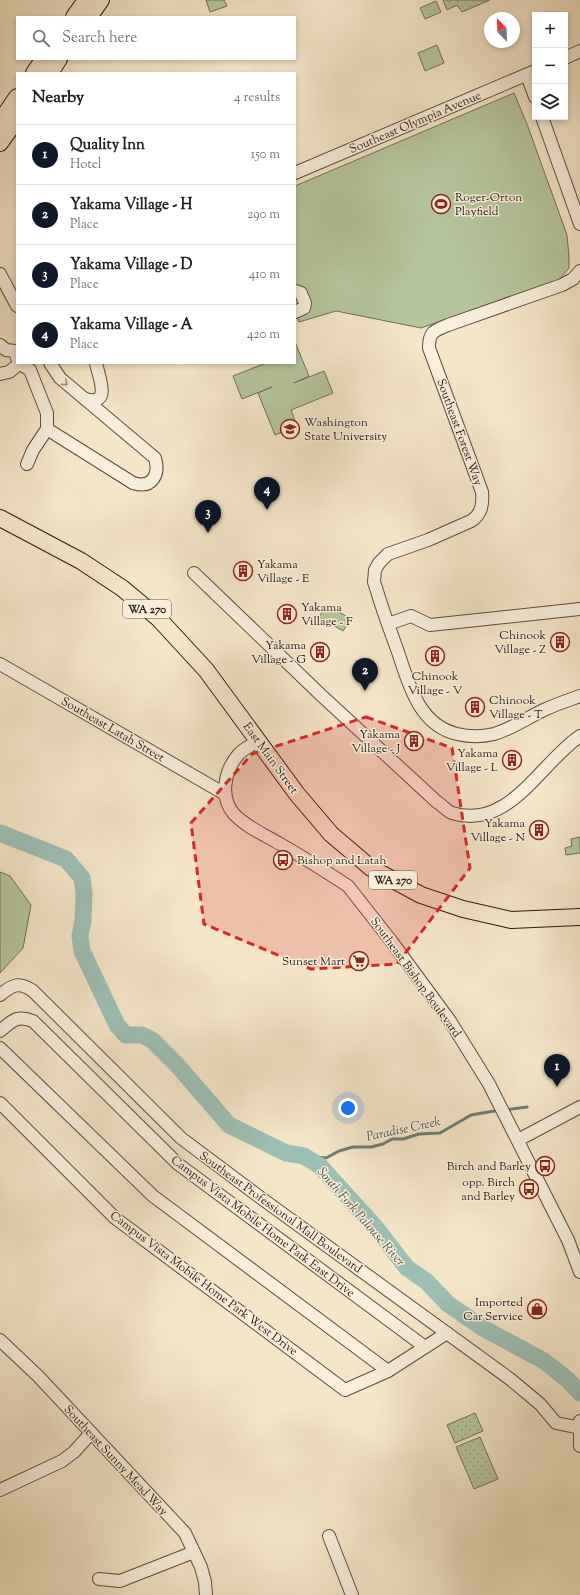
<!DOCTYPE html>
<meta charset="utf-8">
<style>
body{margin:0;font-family:"Sorts Mill Goudy",serif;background:#f6f6f6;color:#202124}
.controls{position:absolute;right:12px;top:12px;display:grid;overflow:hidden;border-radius:0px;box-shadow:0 2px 6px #0003}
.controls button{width:36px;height:36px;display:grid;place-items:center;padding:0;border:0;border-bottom:1px solid #e0e0e0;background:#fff;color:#202124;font:20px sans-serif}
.compass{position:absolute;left:484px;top:12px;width:36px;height:36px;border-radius:50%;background:#fff;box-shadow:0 2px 6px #0003;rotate:337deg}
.you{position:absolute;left:348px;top:1108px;width:14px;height:14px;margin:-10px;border:3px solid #fff;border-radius:50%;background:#1a73e8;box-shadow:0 0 0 6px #1a73e833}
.badge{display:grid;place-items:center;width:26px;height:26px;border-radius:50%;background:#111827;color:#fff;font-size:13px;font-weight:700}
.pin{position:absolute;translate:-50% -33px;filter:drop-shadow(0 1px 2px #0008)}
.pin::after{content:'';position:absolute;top:21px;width:14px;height:12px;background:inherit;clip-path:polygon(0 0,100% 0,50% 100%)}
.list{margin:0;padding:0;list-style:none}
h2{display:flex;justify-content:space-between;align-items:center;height:52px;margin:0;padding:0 16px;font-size:17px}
h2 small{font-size:13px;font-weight:400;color:#757577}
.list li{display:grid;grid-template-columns:26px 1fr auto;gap:12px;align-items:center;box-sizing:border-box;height:60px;padding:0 16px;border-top:1px solid #e0e0e0}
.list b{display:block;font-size:15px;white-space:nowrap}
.list p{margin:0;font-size:13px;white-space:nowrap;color:#757577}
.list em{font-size:13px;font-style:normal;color:#757577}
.icon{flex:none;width:22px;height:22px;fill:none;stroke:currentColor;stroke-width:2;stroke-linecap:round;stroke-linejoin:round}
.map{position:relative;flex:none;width:580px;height:1595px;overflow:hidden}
.search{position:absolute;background:#fff;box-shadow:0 2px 6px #0003;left:16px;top:16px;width:280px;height:44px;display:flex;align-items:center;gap:10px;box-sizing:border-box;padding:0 14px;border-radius:0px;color:#757577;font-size:15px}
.panel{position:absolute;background:#fff;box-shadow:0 2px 6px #0003;left:16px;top:72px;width:280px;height:292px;border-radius:0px}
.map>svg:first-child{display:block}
.grass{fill:url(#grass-dots);stroke:#6f7056}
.green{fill:#b6c69b;stroke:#6f7056}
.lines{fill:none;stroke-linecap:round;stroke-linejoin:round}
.stream{stroke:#6e7d73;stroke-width:3}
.river{stroke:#9dc0b5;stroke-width:17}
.minor-casing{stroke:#5c4c3e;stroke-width:14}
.major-casing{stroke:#281910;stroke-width:18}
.minor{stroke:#f9efdb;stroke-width:12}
.major{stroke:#f6e6c8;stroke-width:16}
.oneway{stroke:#9b8f80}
.marked{fill:#d62828;fill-opacity:0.2;stroke:#d62828;stroke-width:3;stroke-dasharray:8 5;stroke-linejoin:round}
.labels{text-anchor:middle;stroke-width:3;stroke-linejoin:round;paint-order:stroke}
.shield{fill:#f9efdb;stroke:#67594d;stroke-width:1}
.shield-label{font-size:11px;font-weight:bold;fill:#281910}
.street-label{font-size:12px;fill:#281910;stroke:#f9efdb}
.poi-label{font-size:12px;fill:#281910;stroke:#f9efdb;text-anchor:end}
.water-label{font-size:13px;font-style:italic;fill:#51534a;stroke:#f9efdb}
</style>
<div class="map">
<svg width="580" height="1595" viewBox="0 0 580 1595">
<defs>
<pattern id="grass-dots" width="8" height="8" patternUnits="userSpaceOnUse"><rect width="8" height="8" fill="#b6c69b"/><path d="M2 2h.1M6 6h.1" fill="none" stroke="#9caa84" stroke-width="1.8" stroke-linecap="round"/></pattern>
</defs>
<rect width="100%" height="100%" fill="#f6e6c8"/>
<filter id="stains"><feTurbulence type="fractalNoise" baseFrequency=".005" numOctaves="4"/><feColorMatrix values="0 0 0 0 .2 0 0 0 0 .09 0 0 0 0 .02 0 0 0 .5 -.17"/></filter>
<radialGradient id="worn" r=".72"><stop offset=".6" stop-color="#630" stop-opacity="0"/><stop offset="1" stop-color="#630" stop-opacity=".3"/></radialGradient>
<!-- grass -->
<g class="grass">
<polygon points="443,0 490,0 462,12 457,5 447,10"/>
<polygon points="436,1 441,12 425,19 420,8"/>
<polygon points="475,1413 483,1431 455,1443 447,1425"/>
<polygon points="480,1437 498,1479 474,1489 456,1447"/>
</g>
<!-- green -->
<g class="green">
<polygon points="206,0 224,0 227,6 210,12"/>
<polygon points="437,45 444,63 425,71 418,53"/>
<polygon points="514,93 527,124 567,235 569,257 569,268 559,280 421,328 336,311 299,322 295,312 295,186"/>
<polygon points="295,342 309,376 294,383 324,371 333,393 291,410 297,426 275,435 258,393 272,387 242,399 233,376 266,363 295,363"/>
<polygon points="327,605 351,619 343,631 319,617"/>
<polygon points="580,837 580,853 566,855 565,848 572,846 571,839"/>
<polygon points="0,872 10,876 31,905 23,948 0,973"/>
</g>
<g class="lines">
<!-- stream -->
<g class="stream">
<polyline points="505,1110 527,1107"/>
<polyline points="304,1156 326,1158 339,1151 353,1147 371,1147 383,1144 392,1139 403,1139 419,1134 440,1133 471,1115 500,1110"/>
</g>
<!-- river -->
<polyline class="river" points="0,833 66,859 82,878 84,893 83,921 80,936 82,951 117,1025 126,1035 142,1035 152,1040 178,1066 229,1125 286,1153 304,1156 320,1166 376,1228 407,1268 426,1281 448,1304 483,1328 544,1361 568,1380 580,1393"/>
<!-- minor casing -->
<g class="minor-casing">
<g id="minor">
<polyline points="565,58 580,51"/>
<polyline points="527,75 535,97"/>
<polyline points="542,117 580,224"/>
<polyline points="295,173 535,71"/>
<path d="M 580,271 L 573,279 L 562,285 L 448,325 C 434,331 429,331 429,348 L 482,492 C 483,504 482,514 471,521 L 428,540 L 388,554 L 379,563 L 375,570 L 374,582 L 377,591 C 383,612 391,632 398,652 C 409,685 419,725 457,734 C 469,737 482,737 494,734 C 512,729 528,717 546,709 C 557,704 569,700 580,696"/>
<polyline points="0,274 17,306"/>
<polyline points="295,291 301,293 305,303 304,308 295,312"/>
<polyline points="0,345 6,350 15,351 17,358"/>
<polyline points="19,363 30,370 47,413 47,429"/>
<polyline points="0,374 9,372 19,364"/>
<path d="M 85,399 C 113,407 98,375 96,363"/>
<path d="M 27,464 L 33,450 L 47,429 L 133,483 C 152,489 160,475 155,458 L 60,378 L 50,363"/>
<path d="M 194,573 L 322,696 L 437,802 C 442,805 447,811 452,813 C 509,831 541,762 580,736"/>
<polyline points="388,624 411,616 430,625 580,609"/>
<polyline points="0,664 225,794"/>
<path d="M 258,741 C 252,745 243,749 238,755 C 225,770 219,797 234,814 C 246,827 265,835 280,844 C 303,857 325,871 348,886 L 392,942 L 450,1021 L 489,1084 L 568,1240 L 580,1272"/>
<path d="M 0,995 C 12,985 19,981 33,991 L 181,1138 L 261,1198 L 510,1379 L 540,1404 L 556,1423 L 580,1428"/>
<path d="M 0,1031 C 13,1020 17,1015 33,1021 L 178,1164 L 425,1347"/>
<polyline points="0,1048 153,1196 388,1371"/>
<polyline points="0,1103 115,1218 345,1390 388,1371 447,1333"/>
<polyline points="518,1140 580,1107"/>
<polyline points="0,1340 38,1376 185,1533 201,1567 205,1582 206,1595"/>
<polyline points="580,1421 580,1446"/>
<polyline points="0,1490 62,1461 74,1452 91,1433"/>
<polyline points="329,1536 352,1595"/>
<polyline points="99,1579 120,1581 194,1552"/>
</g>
</g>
<!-- major casing -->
<g class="major-casing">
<g id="major">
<polyline points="74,17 86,0"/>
<polyline points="89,17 101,0"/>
<polyline points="34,73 44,59"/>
<polyline points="50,73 59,59"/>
<polyline points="0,122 17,97"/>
<polyline points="0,143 17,119"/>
<polyline points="0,518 81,561 122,588 158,618 206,670 297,794 331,834 371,868 421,895 463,909 511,920 580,917"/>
</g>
</g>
<!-- minor -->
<use href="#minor" class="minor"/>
<!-- major -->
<use href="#major" class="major"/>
</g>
<!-- one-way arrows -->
<defs><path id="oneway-chevron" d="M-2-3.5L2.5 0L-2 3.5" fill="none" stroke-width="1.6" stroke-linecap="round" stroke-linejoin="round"/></defs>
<use class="oneway" href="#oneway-chevron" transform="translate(65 383) rotate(41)"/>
<!-- marked area -->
<path class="marked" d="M 366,717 L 452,748 L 470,868 L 397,964 L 311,969 L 204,924 L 191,823 L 252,754 Z"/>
<!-- icons -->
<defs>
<g id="stadium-ring" transform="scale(1)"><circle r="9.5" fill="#f9efdb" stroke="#8f2418" stroke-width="1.5"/><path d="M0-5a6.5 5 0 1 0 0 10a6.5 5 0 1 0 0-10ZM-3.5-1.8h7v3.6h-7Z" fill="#8f2418"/></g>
<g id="university-ring" transform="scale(1)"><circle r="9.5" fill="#f9efdb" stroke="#8f2418" stroke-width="1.5"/><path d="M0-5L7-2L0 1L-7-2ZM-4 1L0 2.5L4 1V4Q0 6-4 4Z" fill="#8f2418"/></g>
<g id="building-ring" transform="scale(1)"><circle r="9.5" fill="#f9efdb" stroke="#8f2418" stroke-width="1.5"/><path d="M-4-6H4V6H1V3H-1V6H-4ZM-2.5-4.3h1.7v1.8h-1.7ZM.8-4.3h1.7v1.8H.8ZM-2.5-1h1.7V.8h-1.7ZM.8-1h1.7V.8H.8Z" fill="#8f2418"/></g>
<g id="bus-ring" transform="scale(1)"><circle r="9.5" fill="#f9efdb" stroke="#8f2418" stroke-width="1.5"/><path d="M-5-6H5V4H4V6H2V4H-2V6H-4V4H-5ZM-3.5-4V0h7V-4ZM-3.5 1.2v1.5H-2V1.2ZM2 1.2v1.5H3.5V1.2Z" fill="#8f2418"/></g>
<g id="supermarket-ring" transform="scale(1)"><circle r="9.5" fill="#f9efdb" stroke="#8f2418" stroke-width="1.5"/><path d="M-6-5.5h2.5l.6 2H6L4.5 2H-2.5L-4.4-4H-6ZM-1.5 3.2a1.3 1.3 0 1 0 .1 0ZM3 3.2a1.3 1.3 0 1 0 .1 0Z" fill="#8f2418"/></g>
<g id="shop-ring" transform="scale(1)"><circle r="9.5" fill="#f9efdb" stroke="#8f2418" stroke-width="1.5"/><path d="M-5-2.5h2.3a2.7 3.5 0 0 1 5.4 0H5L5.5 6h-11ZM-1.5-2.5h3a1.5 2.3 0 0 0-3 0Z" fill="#8f2418"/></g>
</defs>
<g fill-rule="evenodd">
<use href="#stadium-ring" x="441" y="204"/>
<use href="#university-ring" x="290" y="429"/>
<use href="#building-ring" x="243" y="571"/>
<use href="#building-ring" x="287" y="614"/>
<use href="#building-ring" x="560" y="642"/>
<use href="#building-ring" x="320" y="652"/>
<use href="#building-ring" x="435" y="656"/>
<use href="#building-ring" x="475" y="707"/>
<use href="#building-ring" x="414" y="741"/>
<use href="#building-ring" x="512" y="760"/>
<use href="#building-ring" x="539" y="830"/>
<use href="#bus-ring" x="283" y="860"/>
<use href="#supermarket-ring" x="359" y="961"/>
<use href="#bus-ring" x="545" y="1166"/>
<use href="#bus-ring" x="529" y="1189"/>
<use href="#shop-ring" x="537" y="1309"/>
</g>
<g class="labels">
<!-- shield labels -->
<g class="shield">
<rect x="123" y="600" width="48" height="18" rx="3"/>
<rect x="369" y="871" width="48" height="18" rx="3"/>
</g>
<g class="shield-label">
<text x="147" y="613">WA 270</text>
<text x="393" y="884">WA 270</text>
</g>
<!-- street labels -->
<g class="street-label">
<text transform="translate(415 122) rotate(-23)" y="4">Southeast Olympia Avenue</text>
<text transform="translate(460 432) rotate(70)" y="4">Southeast Forest Way</text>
<text transform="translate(113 729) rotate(30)" y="4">Southeast Latah Street</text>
<text transform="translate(271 758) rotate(54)" y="4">East Main Street</text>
<text transform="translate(416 977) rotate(54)" y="4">Southeast Bishop Boulevard</text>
<text transform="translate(281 1212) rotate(36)" y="4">Southeast Professional Mall Boulevard</text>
<text transform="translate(263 1226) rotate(37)" y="4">Campus Vista Mobile Home Park East Drive</text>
<text transform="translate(204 1283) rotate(37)" y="4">Campus Vista Mobile Home Park West Drive</text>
<text transform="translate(116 1460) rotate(47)" y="4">Southeast Sunny Mead Way</text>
</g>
<!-- poi labels -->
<g class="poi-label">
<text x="455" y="201" text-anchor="start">Roger-Orton<tspan x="455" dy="14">Playfield</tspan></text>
<text x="304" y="426" text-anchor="start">Washington<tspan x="304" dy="14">State University</tspan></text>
<text x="257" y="568" text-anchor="start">Yakama<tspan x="257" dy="14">Village - E</tspan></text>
<text x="301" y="611" text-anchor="start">Yakama<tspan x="301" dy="14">Village - F</tspan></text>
<text x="546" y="639">Chinook<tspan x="546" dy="14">Village - Z</tspan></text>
<text x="306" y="649">Yakama<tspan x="306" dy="14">Village - G</tspan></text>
<text x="435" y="680" text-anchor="middle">Chinook<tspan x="435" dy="14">Village - V</tspan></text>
<text x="489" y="704" text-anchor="start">Chinook<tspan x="489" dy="14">Village - T</tspan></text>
<text x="400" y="738">Yakama<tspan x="400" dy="14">Village - J</tspan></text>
<text x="498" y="757">Yakama<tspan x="498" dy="14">Village - L</tspan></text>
<text x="525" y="827">Yakama<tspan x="525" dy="14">Village - N</tspan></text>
<text x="297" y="864" text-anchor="start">Bishop and Latah</text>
<text x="345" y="965">Sunset Mart</text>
<text x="531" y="1170">Birch and Barley</text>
<text x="515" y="1186">opp. Birch<tspan x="515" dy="14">and Barley</tspan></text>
<text x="523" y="1306">Imported<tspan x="523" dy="14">Car Service</tspan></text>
</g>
<!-- water labels -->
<g class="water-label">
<text transform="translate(403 1128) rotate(-12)" y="5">Paradise Creek</text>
<text transform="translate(362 1216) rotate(49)" y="5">South Fork Palouse River</text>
</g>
</g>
<rect width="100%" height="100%" filter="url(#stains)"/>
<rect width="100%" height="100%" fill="url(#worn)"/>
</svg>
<div class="controls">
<button>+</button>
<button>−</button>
<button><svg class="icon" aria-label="layers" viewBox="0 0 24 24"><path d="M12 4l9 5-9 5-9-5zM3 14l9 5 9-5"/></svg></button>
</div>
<svg class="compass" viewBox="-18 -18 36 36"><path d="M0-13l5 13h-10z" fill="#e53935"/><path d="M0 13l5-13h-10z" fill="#757577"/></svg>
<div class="you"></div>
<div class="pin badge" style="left:557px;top:1087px">1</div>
<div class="pin badge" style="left:365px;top:691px">2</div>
<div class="pin badge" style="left:208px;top:533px">3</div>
<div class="pin badge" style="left:267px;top:510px">4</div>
<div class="search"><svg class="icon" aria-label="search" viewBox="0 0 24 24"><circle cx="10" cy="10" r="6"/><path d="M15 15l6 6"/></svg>Search here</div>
<section class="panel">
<h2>Nearby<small>4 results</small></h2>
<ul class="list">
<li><span class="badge">1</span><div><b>Quality Inn</b><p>Hotel</p></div><em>150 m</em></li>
<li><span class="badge">2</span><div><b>Yakama Village - H</b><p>Place</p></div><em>290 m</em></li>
<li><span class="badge">3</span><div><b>Yakama Village - D</b><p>Place</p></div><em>410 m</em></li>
<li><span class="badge">4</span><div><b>Yakama Village - A</b><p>Place</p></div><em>420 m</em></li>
</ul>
</section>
</div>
